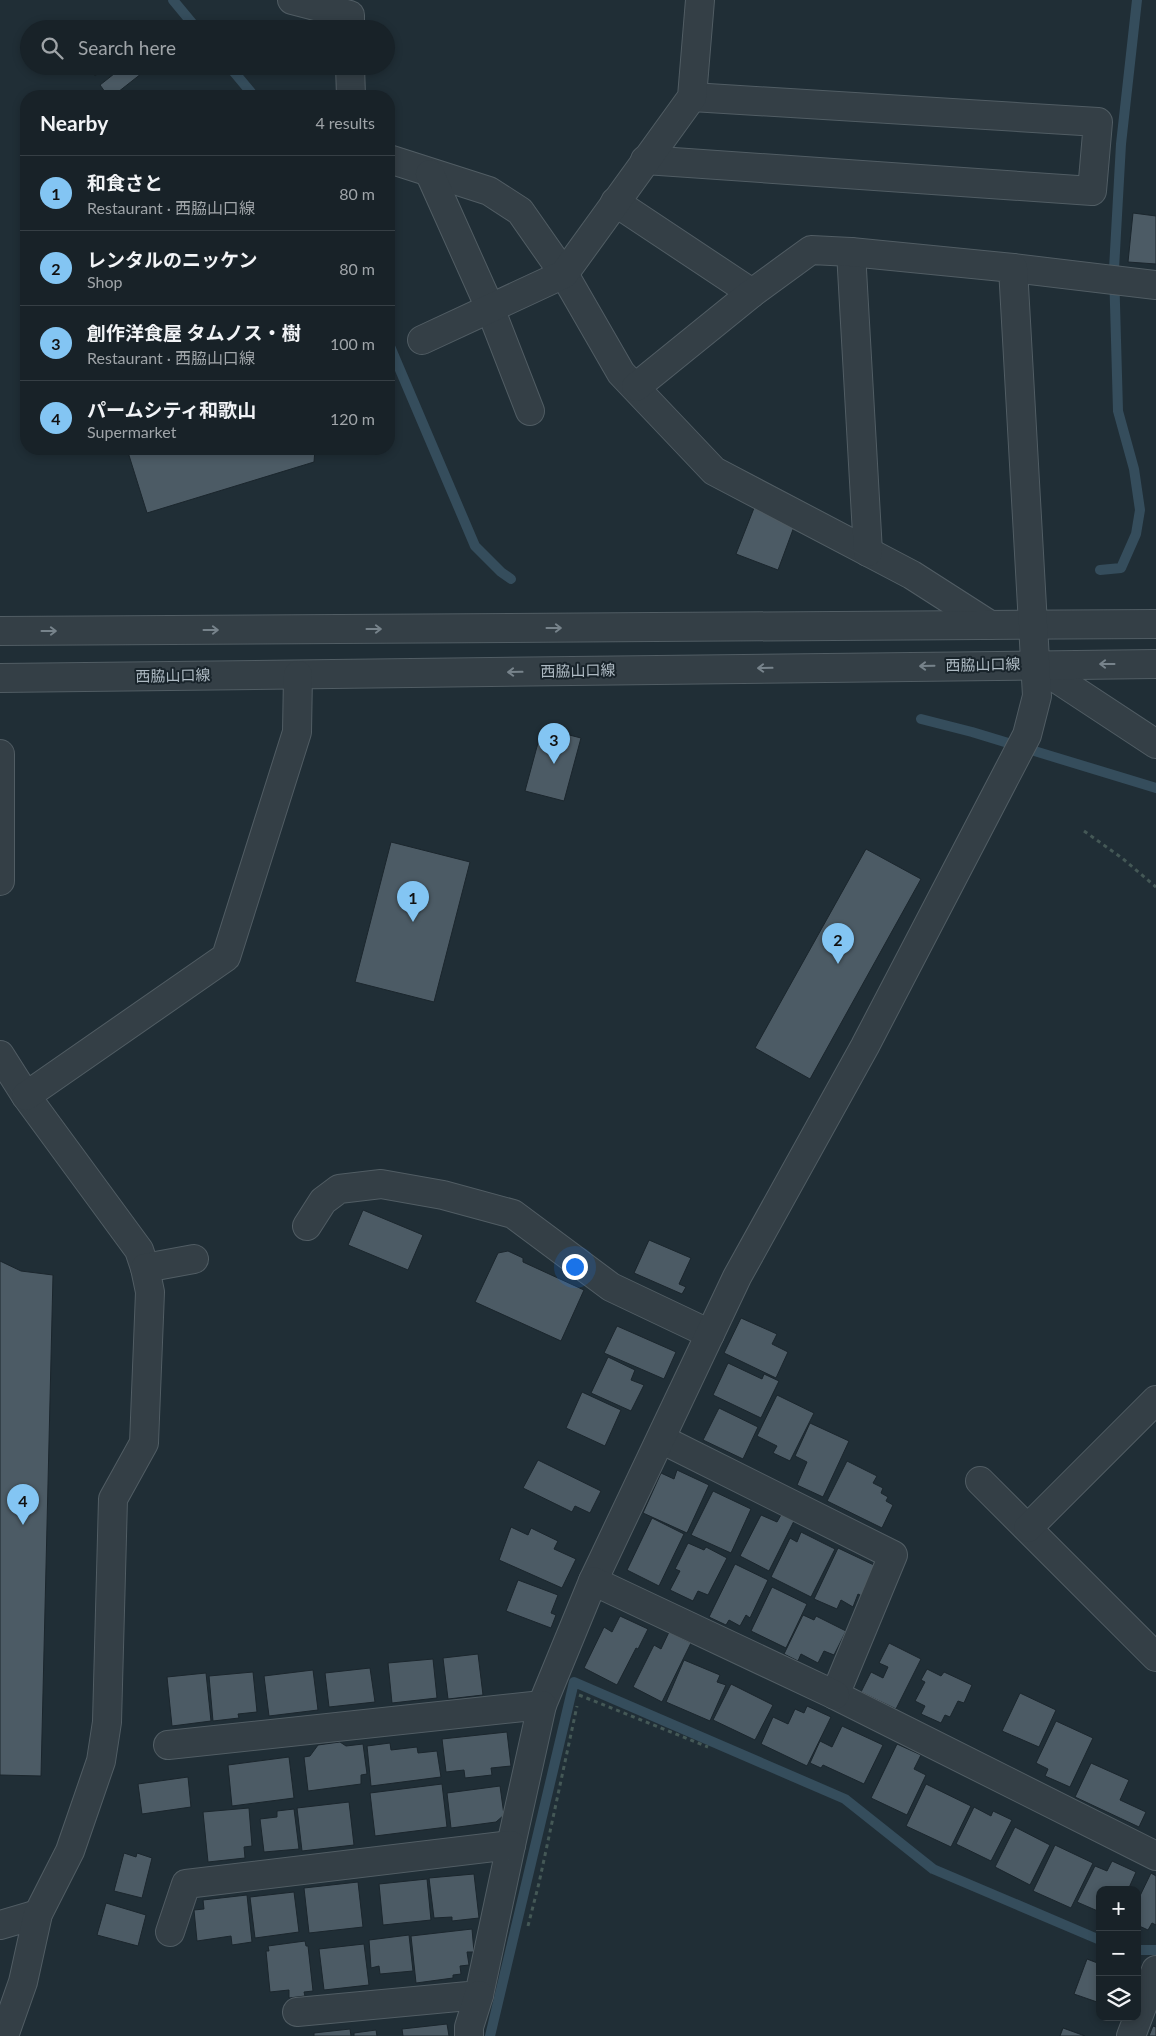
<!DOCTYPE html>
<meta charset="utf-8">
<style>
body{margin:0;font-family:Lato,"Noto Sans JP",sans-serif;background:#212a30;color:#f1f3f6}
.controls{position:absolute;right:15px;bottom:15px;display:grid;overflow:hidden;border-radius:10px;box-shadow:0 2px 8px #0003}
.controls button{width:45px;height:45px;display:grid;place-items:center;padding:0;border:0;border-bottom:1px solid #363f45;background:#182228;color:#f1f3f6;font:25px sans-serif}
.you{position:absolute;left:574px;top:1266px;width:18px;height:18px;margin:-12px;border:4px solid #fff;border-radius:50%;background:#1a73e8;box-shadow:0 0 0 8px #1a73e833}
.badge{display:grid;place-items:center;width:32px;height:32px;border-radius:50%;background:#83c5f3;color:#111;font-size:16px;font-weight:700}
.pin{position:absolute;translate:-50% -41px;filter:drop-shadow(0 1px 2px #0008)}
.pin::after{content:'';position:absolute;top:26px;width:18px;height:15px;background:inherit;clip-path:polygon(0 0,100% 0,50% 100%)}
.list{margin:0;padding:0;list-style:none}
h2{display:flex;justify-content:space-between;align-items:center;height:65px;margin:0;padding:0 20px;font-size:21px}
h2 small{font-size:16px;font-weight:400;color:#9fa4a8}
.list li{display:grid;grid-template-columns:32px 1fr auto;gap:15px;align-items:center;box-sizing:border-box;height:75px;padding:0 20px;border-top:1px solid #363f45}
.list b{display:block;font-size:19px;white-space:nowrap}
.list p{margin:0;font-size:16px;white-space:nowrap;color:#9fa4a8}
.list em{font-size:16px;font-style:normal;color:#9fa4a8}
.icon{flex:none;width:28px;height:28px;fill:none;stroke:currentColor;stroke-width:2;stroke-linecap:round;stroke-linejoin:round}
.map{position:relative;flex:none;width:1156px;height:2036px;overflow:hidden}
.search{position:absolute;background:#182228;box-shadow:0 2px 8px #0003;left:20px;top:20px;width:375px;height:55px;display:flex;align-items:center;gap:12px;box-sizing:border-box;padding:0 18px;border-radius:28px;color:#9fa4a8;font-size:19px}
.panel{position:absolute;background:#182228;box-shadow:0 2px 8px #0003;left:20px;top:90px;width:375px;height:365px;border-radius:20px}
.map>svg:first-child{display:block}
.lines{fill:none;stroke-linecap:round;stroke-linejoin:round}
.stream{stroke:#354d5c;stroke-width:10}
.building{fill:#4c5b65;stroke:#1b262d}
.minor-casing{stroke:#515d64;stroke-width:30}
.path{stroke:#445856;stroke-width:3;stroke-dasharray:4 4;stroke-linecap:butt}
.minor{stroke:#343f46;stroke-width:28}
.oneway{stroke:#77838b}
.labels{text-anchor:middle;stroke-width:4;stroke-linejoin:round;paint-order:stroke}
.street-label{font-size:15px;fill:#aebac3;stroke:#19242b}
</style>
<div class="map">
<svg width="1156" height="2036" viewBox="0 0 1156 2036">
<rect width="100%" height="100%" fill="#202e36"/>
<g class="lines">
<!-- stream -->
<g class="stream">
<polyline points="173,0 197,29"/>
<polyline points="229,66 254,96"/>
<polyline points="389,344 475,546 501,572 511,579"/>
<polyline points="1100,570 1121,568 1136,534 1140,510 1134,469 1118,411 1114,269 1121,144 1137,0"/>
<polyline points="921,719 972,732 1156,788"/>
<polyline points="1137,1950 1156,1950"/>
<polyline points="490,2036 574,1682 845,1799 933,1869 1100,1940"/>
</g>
</g>
<!-- building -->
<g class="building">
<polygon points="139,20 147,29 128,29"/>
<polygon points="86,66 106,66 95,76"/>
<polygon points="124,66 151,66 113,96 108,96 100,85"/>
<polygon points="1133,213 1156,216 1156,264 1128,262"/>
<polygon points="127,449 315,449 314,462 147,513"/>
<polygon points="754,508 795,524 778,570 736,554"/>
<polygon points="542,728 581,738 564,801 525,791"/>
<polygon points="391,842 470,862 434,1002 355,982"/>
<polygon points="866,849 921,879 810,1079 755,1048"/>
<polygon points="363,1210 423,1235 408,1270 348,1245"/>
<polygon points="649,1240 691,1258 679,1284 686,1287 682,1294 634,1273"/>
<polygon points="508,1251 523,1258 523,1262 584,1290 561,1341 475,1302 498,1253"/>
<polygon points="0,1261 21,1271 53,1275 41,1776 0,1775"/>
<polygon points="741,1318 777,1334 772,1344 788,1352 776,1378 724,1353"/>
<polygon points="617,1326 676,1352 664,1379 604,1353"/>
<polygon points="608,1357 635,1370 631,1380 644,1385 631,1411 591,1393"/>
<polygon points="728,1363 762,1379 764,1374 779,1381 761,1418 713,1395"/>
<polygon points="582,1392 621,1410 605,1446 566,1428"/>
<polygon points="777,1395 814,1413 790,1461 773,1453 777,1446 757,1436"/>
<polygon points="719,1408 758,1427 743,1459 703,1440"/>
<polygon points="810,1423 849,1441 823,1497 797,1485 807,1462 795,1456"/>
<polygon points="538,1460 601,1491 590,1513 575,1506 572,1512 523,1488"/>
<polygon points="847,1461 877,1476 873,1483 883,1488 881,1493 888,1497 886,1501 893,1505 882,1528 827,1501"/>
<polygon points="677,1470 709,1485 687,1533 643,1513 661,1473 674,1479"/>
<polygon points="713,1491 751,1509 731,1553 691,1535"/>
<polygon points="782,1513 795,1519 769,1571 740,1556 761,1515 777,1522"/>
<polygon points="652,1518 684,1534 659,1586 627,1570"/>
<polygon points="511,1527 528,1535 531,1528 558,1541 554,1549 576,1559 562,1588 499,1560"/>
<polygon points="801,1532 835,1549 811,1597 771,1577 790,1538 797,1542"/>
<polygon points="688,1543 704,1550 706,1547 727,1558 708,1595 698,1591 693,1601 670,1590 680,1571 675,1569"/>
<polygon points="838,1548 876,1566 862,1596 858,1594 853,1607 841,1600 837,1609 814,1599"/>
<polygon points="735,1564 768,1580 750,1618 746,1615 740,1626 729,1620 726,1625 709,1617"/>
<polygon points="518,1580 558,1595 551,1613 556,1615 551,1628 506,1611"/>
<polygon points="772,1587 807,1604 786,1648 751,1631"/>
<polygon points="803,1615 814,1620 816,1616 846,1631 834,1655 824,1651 818,1663 801,1654 798,1661 784,1654"/>
<polygon points="620,1616 648,1629 638,1649 636,1648 617,1685 584,1668 604,1627 612,1632"/>
<polygon points="669,1632 691,1643 662,1702 633,1687 654,1645 661,1649"/>
<polygon points="889,1643 921,1659 896,1709 861,1692 871,1672 883,1678 888,1667 879,1663"/>
<polygon points="478,1654 483,1695 448,1699 443,1658"/>
<polygon points="433,1659 437,1698 392,1703 388,1663"/>
<polygon points="684,1660 720,1675 717,1682 726,1685 710,1721 666,1702"/>
<polygon points="370,1668 375,1702 329,1707 325,1673"/>
<polygon points="927,1669 941,1676 944,1672 972,1685 964,1703 958,1701 950,1717 945,1715 941,1723 921,1714 925,1706 915,1701 925,1682 921,1680"/>
<polygon points="313,1670 318,1710 269,1716 264,1676"/>
<polygon points="253,1672 257,1712 238,1714 239,1718 213,1721 209,1676"/>
<polygon points="206,1673 211,1721 172,1726 167,1677"/>
<polygon points="731,1684 773,1705 755,1740 713,1720"/>
<polygon points="1020,1693 1056,1710 1039,1747 1002,1731"/>
<polygon points="807,1706 831,1717 807,1766 761,1744 773,1717 788,1724 795,1709 804,1713"/>
<polygon points="1056,1721 1093,1738 1070,1787 1045,1776 1048,1769 1036,1763"/>
<polygon points="842,1726 883,1745 864,1784 823,1765 821,1768 810,1763 820,1741 832,1747"/>
<polygon points="507,1732 511,1766 491,1768 492,1775 465,1778 464,1770 446,1772 442,1739"/>
<polygon points="340,1742 346,1746 363,1744 367,1774 361,1775 361,1784 308,1791 304,1757 310,1756 318,1745"/>
<polygon points="390,1743 391,1750 417,1747 418,1753 437,1751 441,1777 371,1786 367,1746"/>
<polygon points="897,1744 921,1755 914,1769 926,1775 907,1815 871,1798"/>
<polygon points="289,1757 294,1798 232,1806 228,1765"/>
<polygon points="1091,1763 1129,1780 1120,1800 1146,1812 1139,1827 1075,1797"/>
<polygon points="188,1777 191,1807 142,1814 138,1784"/>
<polygon points="442,1784 447,1827 375,1836 370,1793"/>
<polygon points="926,1784 971,1806 951,1847 906,1826"/>
<polygon points="500,1786 504,1815 496,1822 451,1828 447,1793"/>
<polygon points="349,1802 354,1845 302,1851 297,1808"/>
<polygon points="974,1807 991,1816 993,1811 1012,1820 991,1861 956,1844"/>
<polygon points="249,1808 252,1846 244,1847 245,1858 208,1862 203,1812"/>
<polygon points="294,1809 299,1849 264,1852 260,1819 277,1817 277,1811"/>
<polygon points="1015,1827 1050,1845 1030,1885 995,1867"/>
<polygon points="1055,1845 1093,1863 1071,1908 1033,1891"/>
<polygon points="124,1853 136,1857 137,1853 152,1858 142,1898 114,1891"/>
<polygon points="1112,1861 1136,1872 1128,1890 1100,1890 1100,1912 1077,1902 1095,1866 1107,1871"/>
<polygon points="1151,1873 1156,1876 1156,1925 1152,1923 1148,1930 1137,1925 1137,1902"/>
<polygon points="474,1874 479,1918 452,1921 452,1917 434,1918 429,1878"/>
<polygon points="427,1879 431,1920 383,1925 379,1884"/>
<polygon points="358,1882 363,1927 309,1933 304,1888"/>
<polygon points="294,1892 299,1932 255,1938 250,1897"/>
<polygon points="247,1895 252,1942 232,1945 231,1936 197,1941 194,1910 204,1909 203,1900"/>
<polygon points="106,1903 146,1915 138,1946 97,1935"/>
<polygon points="472,1929 474,1952 467,1952 469,1965 460,1966 461,1974 453,1975 453,1978 416,1983 411,1936"/>
<polygon points="409,1935 413,1971 380,1974 379,1966 371,1968 369,1940"/>
<polygon points="305,1941 306,1946 308,1946 313,1991 304,1992 305,1996 289,1998 289,1990 270,1992 266,1951 269,1951 268,1946"/>
<polygon points="364,1944 369,1985 324,1990 319,1949"/>
<polygon points="1087,1959 1100,1964 1100,2003 1074,1994"/>
<polygon points="1087,1959 1100,1964 1100,2003 1074,1994"/>
<polygon points="447,2024 449,2036 403,2036 402,2029"/>
<polygon points="1153,2026 1156,2027 1156,2036 1149,2036"/>
<polygon points="1153,2026 1156,2027 1156,2036 1149,2036"/>
<polygon points="1063,2028 1085,2036 1060,2036"/>
<polygon points="1063,2028 1085,2036 1060,2036"/>
<polygon points="350,2029 351,2036 314,2036 314,2033"/>
<polygon points="376,2030 377,2036 354,2036 354,2033"/>
</g>
<g class="lines">
<!-- minor casing -->
<g class="minor-casing">
<g id="minor">
<polyline points="292,0 350,15 350,29"/>
<polyline points="350,66 351,96"/>
<polyline points="389,159 489,191 520,211 564,274 621,373 714,471 912,575 990,625"/>
<polyline points="645,160 1092,191 1098,122 692,97"/>
<polyline points="430,174 490,308 530,411"/>
<polyline points="615,202 752,293"/>
<polyline points="851,252 868,552"/>
<polyline points="1013,268 1156,285"/>
<polyline points="422,340 564,274 692,97 700,0"/>
<polyline points="0,631 1156,624"/>
<polyline points="1036,665 1156,744"/>
<polyline points="0,678 1156,664"/>
<polyline points="0,754 0,881"/>
<polyline points="0,1055 26,1096 139,1250 145,1268"/>
<polyline points="26,1096 226,957 297,732 298,675"/>
<polyline points="307,1226 323,1201 339,1189 381,1184 443,1195 513,1214 611,1287 710,1334"/>
<polyline points="661,1439 893,1555 835,1695 1156,1856"/>
<polyline points="980,1481 1156,1657"/>
<polyline points="1028,1528 1156,1400"/>
<polyline points="593,1581 737,1277 865,1046 1027,735 1037,696 1013,268 851,252 811,250 752,293 636,387"/>
<polyline points="542,1705 593,1581 835,1695"/>
<polyline points="168,1745 542,1705 511,1845"/>
<polyline points="0,1925 38,1914"/>
<polyline points="170,1932 186,1884 511,1845 479,1995 297,2012"/>
<polyline points="4,2036 23,1982 38,1914 70,1851 101,1761 107,1722 113,1499 144,1443 150,1292 145,1268 194,1259"/>
<polyline points="469,2036 469,2027 479,1995"/>
<polyline points="1131,2036 1156,1970"/>
</g>
</g>
<!-- path -->
<g class="path">
<polyline points="1084,831 1122,858 1156,887"/>
<polyline points="579,1695 708,1747"/>
<polyline points="528,1926 539,1883 577,1706"/>
</g>
<!-- minor -->
<use href="#minor" class="minor"/>
</g>
<!-- one-way arrows -->
<defs><path id="oneway-shaft" d="M-6 0H5M1.5-3L5.5 0L1.5 3" fill="none" stroke-width="1.6" stroke-linecap="round" stroke-linejoin="round" transform="scale(1.25)"/></defs>
<g class="oneway">
<use href="#oneway-shaft" transform="translate(554 628)"/>
<use href="#oneway-shaft" transform="translate(374 629)"/>
<use href="#oneway-shaft" transform="translate(211 630)"/>
<use href="#oneway-shaft" transform="translate(49 631)"/>
<use href="#oneway-shaft" transform="translate(1107 664) rotate(180)"/>
<use href="#oneway-shaft" transform="translate(927 666) rotate(179)"/>
<use href="#oneway-shaft" transform="translate(765 668) rotate(179)"/>
<use href="#oneway-shaft" transform="translate(515 672) rotate(179)"/>
</g>
<g class="labels">
<!-- street labels -->
<g class="street-label">
<text transform="translate(983 665) rotate(-1)" y="5">西脇山口線</text>
<text transform="translate(578 671) rotate(-1)" y="5">西脇山口線</text>
<text transform="translate(173 676) rotate(-1)" y="5">西脇山口線</text>
</g>
</g>
</svg>
<div class="controls">
<button>+</button>
<button>−</button>
<button><svg class="icon" aria-label="layers" viewBox="0 0 24 24"><path d="M12 4l9 5-9 5-9-5zM3 14l9 5 9-5"/></svg></button>
</div>
<div class="you"></div>
<div class="pin badge" style="left:413px;top:922px">1</div>
<div class="pin badge" style="left:838px;top:964px">2</div>
<div class="pin badge" style="left:554px;top:764px">3</div>
<div class="pin badge" style="left:23px;top:1525px">4</div>
<div class="search"><svg class="icon" aria-label="search" viewBox="0 0 24 24"><circle cx="10" cy="10" r="6"/><path d="M15 15l6 6"/></svg>Search here</div>
<section class="panel">
<h2>Nearby<small>4 results</small></h2>
<ul class="list">
<li><span class="badge">1</span><div><b>和食さと</b><p>Restaurant · 西脇山口線</p></div><em>80 m</em></li>
<li><span class="badge">2</span><div><b>レンタルのニッケン</b><p>Shop</p></div><em>80 m</em></li>
<li><span class="badge">3</span><div><b>創作洋食屋 タムノス・樹</b><p>Restaurant · 西脇山口線</p></div><em>100 m</em></li>
<li><span class="badge">4</span><div><b>パームシティ和歌山</b><p>Supermarket</p></div><em>120 m</em></li>
</ul>
</section>
</div>
